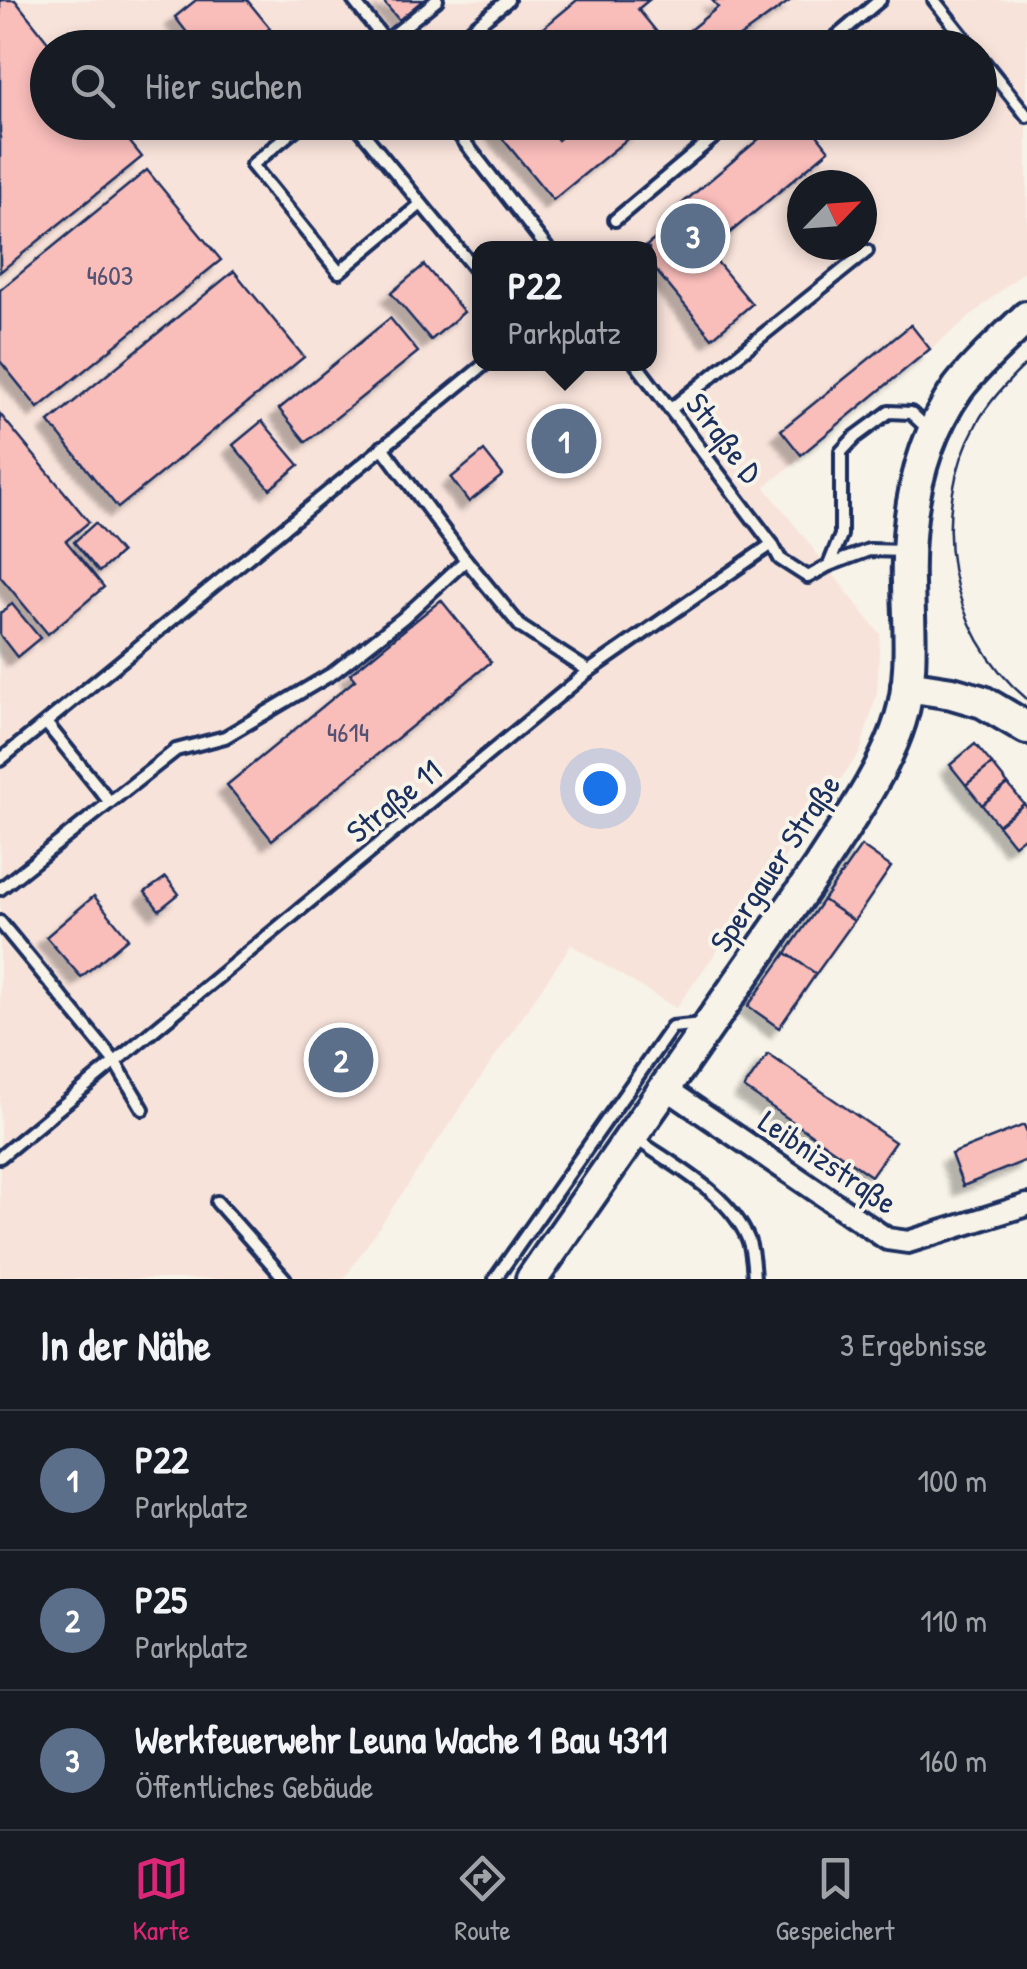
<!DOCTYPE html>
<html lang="de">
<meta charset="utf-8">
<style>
body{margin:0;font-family:"Patrick Hand",sans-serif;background:#20242c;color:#f1f3f6}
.compass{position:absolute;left:787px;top:170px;width:90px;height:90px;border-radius:50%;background:#171b24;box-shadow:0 5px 15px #0003;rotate:65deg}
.you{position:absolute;left:600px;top:788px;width:35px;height:35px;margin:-25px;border:8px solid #fff;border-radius:50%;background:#1a73e8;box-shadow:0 0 0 15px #1a73e833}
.badge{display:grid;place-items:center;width:65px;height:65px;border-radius:50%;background:#db2777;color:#fff;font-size:32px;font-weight:700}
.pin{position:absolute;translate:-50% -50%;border:5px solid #fff;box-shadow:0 2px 10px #0006}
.popup{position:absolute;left:472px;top:241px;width:185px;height:130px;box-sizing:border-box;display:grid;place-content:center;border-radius:20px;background:#171b24;filter:drop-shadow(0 2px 8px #0005);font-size:32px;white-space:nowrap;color:#9ea1a6}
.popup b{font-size:38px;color:#f1f3f6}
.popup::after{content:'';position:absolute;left:50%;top:100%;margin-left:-20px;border:20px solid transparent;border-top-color:#171b24}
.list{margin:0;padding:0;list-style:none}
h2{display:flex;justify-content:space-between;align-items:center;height:130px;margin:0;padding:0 40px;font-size:42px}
h2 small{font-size:32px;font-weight:400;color:#9ea1a6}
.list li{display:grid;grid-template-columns:65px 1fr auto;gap:30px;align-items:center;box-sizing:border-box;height:140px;padding:0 40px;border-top:2px solid #363941}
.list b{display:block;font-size:38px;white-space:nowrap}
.list p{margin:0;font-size:32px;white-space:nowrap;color:#9ea1a6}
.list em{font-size:32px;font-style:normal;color:#9ea1a6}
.icon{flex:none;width:55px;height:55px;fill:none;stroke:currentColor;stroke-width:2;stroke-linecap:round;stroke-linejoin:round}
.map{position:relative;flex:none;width:1027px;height:1279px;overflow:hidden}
.search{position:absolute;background:#171b24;box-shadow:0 5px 15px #0003;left:30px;right:30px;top:30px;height:110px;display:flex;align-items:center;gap:25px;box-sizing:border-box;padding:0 35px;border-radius:55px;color:#9ea1a6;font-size:38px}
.sheet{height:550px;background:#171b24}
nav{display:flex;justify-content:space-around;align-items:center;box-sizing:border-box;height:140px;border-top:2px solid #363941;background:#171b24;font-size:28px;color:#9ea1a6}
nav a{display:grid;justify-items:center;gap:5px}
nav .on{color:#db2777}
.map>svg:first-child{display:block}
.built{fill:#f8e3da;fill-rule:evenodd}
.building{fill:#f9bdba;stroke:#1b2f5e;stroke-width:2.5;filter:url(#shadow)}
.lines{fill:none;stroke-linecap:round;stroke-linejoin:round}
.lane-casing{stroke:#1b2f5e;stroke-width:18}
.street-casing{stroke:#1b2f5e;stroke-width:28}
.secondary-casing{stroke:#1b2f5e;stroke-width:38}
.lane{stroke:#f7f3e8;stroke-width:10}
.street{stroke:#f7f3e8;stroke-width:20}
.secondary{stroke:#f7f3e8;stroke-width:30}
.tram{stroke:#1b2f5e;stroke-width:2.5}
.labels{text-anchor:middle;stroke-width:8;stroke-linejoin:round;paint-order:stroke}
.number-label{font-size:28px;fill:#525275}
.street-label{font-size:32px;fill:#1b2f5e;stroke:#f7f3e8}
</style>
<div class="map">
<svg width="1027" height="1279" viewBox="0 0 1027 1279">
<defs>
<filter id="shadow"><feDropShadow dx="-9" dy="9" stdDeviation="2.5" flood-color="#0004"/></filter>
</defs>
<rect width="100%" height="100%" fill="#f7f3e8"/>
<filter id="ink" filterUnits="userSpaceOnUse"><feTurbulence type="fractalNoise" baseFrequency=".01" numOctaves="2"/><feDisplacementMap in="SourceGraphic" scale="20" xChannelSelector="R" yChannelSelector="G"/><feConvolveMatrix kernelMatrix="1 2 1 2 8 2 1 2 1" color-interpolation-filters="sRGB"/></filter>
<g filter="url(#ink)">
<!-- built -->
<path class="built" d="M 0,0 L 1027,0 L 1027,269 L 765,487 L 880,634 L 877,693 L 860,752 L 676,1008 L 571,945 L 344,1279 L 0,1279 ZM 48,48 L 980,48 L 980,122 L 48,122 ZM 802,185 L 862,185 L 862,245 L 802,245 ZM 479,248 L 649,248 L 649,364 L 479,364 Z"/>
<!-- building -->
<g class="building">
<polygon points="0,0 15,0 53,48 48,48 48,122 114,122 142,157 0,272"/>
<polygon points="196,0 247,0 270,28 246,48 199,48 175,17"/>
<polygon points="382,0 423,0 399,20"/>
<polygon points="577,0 649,0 638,9 669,47 718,7 712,0 791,0 724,48 614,48 603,35 588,48 519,48"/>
<polygon points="489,122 544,122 558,140 576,125 574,122 648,122 553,200"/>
<polygon points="779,122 807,122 829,150 708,251 752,304 712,338 649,262 649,248 644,248 677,221 671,213"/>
<polygon points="147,170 221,260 38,408 0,361 0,290"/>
<polygon points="424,265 464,312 431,340 391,293"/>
<polygon points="234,271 304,357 118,508 49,422"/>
<polygon points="390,318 418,352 306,442 279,409"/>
<polygon points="911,325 930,349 801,455 781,430"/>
<polygon points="0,414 89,522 66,541 104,587 48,634 0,576"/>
<polygon points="262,421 299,465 270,489 233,445"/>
<polygon points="484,451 503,475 469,502 451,478"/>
<polygon points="95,523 121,553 99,572 74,542"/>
<polygon points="441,600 491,662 272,840 227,785 355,680 350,674"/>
<polygon points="12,604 40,638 17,657 0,635 0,613"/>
<polygon points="975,744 992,764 966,785 950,765"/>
<polygon points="992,764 1008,784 982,805 966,785"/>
<polygon points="1008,784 1024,804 998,825 982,805"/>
<polygon points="1024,804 1027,807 1027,835 1014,845 998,825"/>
<polygon points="861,846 891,867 854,921 823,900"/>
<polygon points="166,877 179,894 159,910 145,892"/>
<polygon points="94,896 128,938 81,977 46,937"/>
<polygon points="823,900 854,921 816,974 786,953"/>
<polygon points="786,953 816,974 779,1028 748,1006"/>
<polygon points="768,1054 895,1142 871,1176 744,1088"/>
<polygon points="1024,1125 1027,1132 1027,1160 963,1186 951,1154"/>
</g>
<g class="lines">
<!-- lane casing -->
<g class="lane-casing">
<g id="lane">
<polyline points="353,0 391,48"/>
<polyline points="934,0 972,48"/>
<polyline points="386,41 437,0"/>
<polyline points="288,43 292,48"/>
<polyline points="448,48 508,0"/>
<polyline points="823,48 880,0"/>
<polyline points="980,57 1027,116"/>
<polyline points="304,122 252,165 339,272 421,204"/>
<polyline points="354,122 479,274"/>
<polyline points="449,122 547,248"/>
<polyline points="615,220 732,122"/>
<polyline points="636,364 772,544"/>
<polyline points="671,409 867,251"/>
<polyline points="382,447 462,555 521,627 589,671"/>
<polyline points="829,565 841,535 841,452 855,437 889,412 911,413 928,429"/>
<polyline points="46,723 109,801"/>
<polyline points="0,760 485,364"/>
<polyline points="0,889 176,750 225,737 333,673 403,618 466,560"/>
<polyline points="0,922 115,1062 143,1109"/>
<path d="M 635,1138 C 674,1166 729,1193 748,1239 C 753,1251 753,1266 754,1279"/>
<polyline points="0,1157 589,671 772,544 780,559 808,577 829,565 869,550 906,551"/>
<polyline points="217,1202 285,1279"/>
<polyline points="495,1279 672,1027 702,1024"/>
</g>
</g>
<!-- street casing -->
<g class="street-casing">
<polyline id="street" points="664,1087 887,1239 908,1242 1027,1205"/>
</g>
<!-- secondary casing -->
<g class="secondary-casing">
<g id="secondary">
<polyline points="907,686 952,693 983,702 1027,728"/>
<path d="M 532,1279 L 819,867 C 846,825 886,768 900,721 C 914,677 909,629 908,584 C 906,515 917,446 958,388 C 978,362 1004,340 1027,317"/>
</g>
</g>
<!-- lane -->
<use href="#lane" class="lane"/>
<!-- street -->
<use href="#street" class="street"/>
<!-- secondary -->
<use href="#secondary" class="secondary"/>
<!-- tram -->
<path class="tram" d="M 1027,363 C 1008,381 990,400 977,423 C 927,513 947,632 1027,699"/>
</g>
</g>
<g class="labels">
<!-- number labels -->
<g class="number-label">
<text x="110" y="285">4603</text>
<text x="348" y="742">4614</text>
</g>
<!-- street labels -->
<g class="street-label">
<text transform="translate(724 438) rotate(53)" y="11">Straße D</text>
<text transform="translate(394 801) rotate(-39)" y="11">Straße 11</text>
<text transform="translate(775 863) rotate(-56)" y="11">Spergauer Straße</text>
<text transform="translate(828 1162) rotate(34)" y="11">Leibnizstraße</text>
</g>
</g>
</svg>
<svg class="compass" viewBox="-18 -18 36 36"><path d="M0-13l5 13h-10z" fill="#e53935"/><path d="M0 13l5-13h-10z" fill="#9ea1a6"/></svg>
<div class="you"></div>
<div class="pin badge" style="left:564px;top:441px;background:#5c6f8a">1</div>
<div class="popup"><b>P22</b>Parkplatz</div>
<div class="pin badge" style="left:341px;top:1060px;background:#5c6f8a">2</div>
<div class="pin badge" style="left:693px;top:236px;background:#5c6f8a">3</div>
<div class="search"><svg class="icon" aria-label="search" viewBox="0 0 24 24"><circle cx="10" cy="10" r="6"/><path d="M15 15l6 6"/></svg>Hier suchen</div>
</div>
<section class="sheet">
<h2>In der Nähe<small>3 Ergebnisse</small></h2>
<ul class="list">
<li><span class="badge" style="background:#5c6f8a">1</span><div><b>P22</b><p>Parkplatz</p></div><em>100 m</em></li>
<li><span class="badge" style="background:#5c6f8a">2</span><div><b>P25</b><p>Parkplatz</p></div><em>110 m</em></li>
<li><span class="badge" style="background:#5c6f8a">3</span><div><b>Werkfeuerwehr Leuna Wache 1 Bau 4311</b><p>Öffentliches Gebäude</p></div><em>160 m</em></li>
</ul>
</section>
<nav>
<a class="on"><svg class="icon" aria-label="map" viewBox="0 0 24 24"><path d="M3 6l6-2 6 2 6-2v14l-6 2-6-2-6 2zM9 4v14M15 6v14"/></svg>Karte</a>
<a><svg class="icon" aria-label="directions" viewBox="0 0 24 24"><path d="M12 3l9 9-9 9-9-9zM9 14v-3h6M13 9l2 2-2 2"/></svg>Route</a>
<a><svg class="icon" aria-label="saved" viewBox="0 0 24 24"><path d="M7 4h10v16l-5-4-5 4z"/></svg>Gespeichert</a>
</nav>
